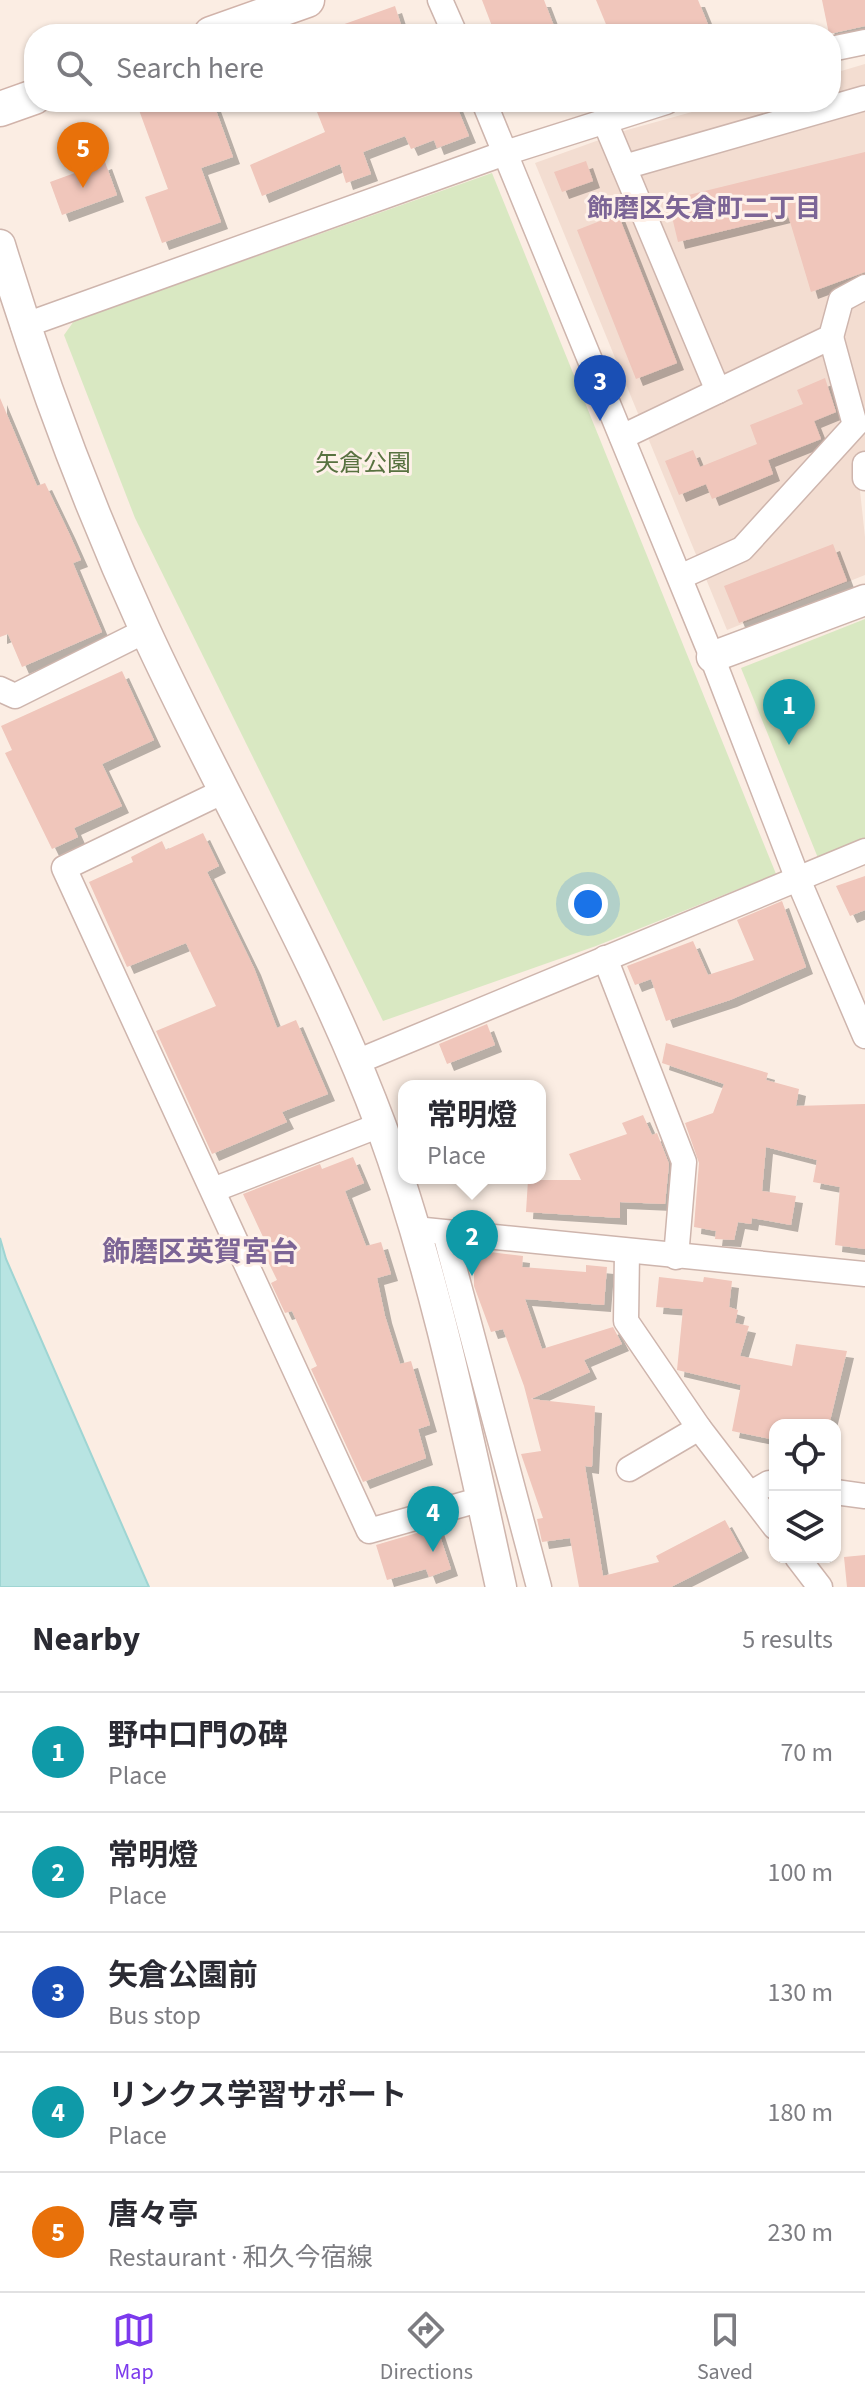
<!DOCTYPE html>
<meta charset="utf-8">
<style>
body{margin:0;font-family:"Source Sans 3","Noto Sans JP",sans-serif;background:#f7f7f7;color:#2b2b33}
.controls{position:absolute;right:24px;bottom:24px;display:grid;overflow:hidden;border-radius:16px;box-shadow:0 2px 6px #0004}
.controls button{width:72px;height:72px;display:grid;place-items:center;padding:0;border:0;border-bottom:2px solid #e1e1e2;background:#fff;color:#2b2b33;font:40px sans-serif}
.you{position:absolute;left:588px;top:904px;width:28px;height:28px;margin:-20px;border:6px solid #fff;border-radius:50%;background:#1a73e8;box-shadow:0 0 0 12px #1a73e833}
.badge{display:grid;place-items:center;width:52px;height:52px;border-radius:50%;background:#7c3aed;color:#fff;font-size:26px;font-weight:700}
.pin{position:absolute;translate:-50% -66px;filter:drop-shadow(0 2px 4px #0008)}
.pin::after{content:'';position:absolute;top:42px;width:28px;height:24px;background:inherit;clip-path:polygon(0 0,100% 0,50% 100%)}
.popup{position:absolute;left:398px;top:1080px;width:148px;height:104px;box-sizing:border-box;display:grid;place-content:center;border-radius:16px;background:#fff;filter:drop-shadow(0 2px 6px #0005);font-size:26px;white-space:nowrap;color:#7c7c81}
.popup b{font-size:30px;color:#2b2b33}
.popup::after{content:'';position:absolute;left:50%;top:100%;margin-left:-16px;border:16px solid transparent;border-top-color:#fff}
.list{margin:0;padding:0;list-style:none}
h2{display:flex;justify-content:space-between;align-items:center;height:104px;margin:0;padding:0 32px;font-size:34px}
h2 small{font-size:26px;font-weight:400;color:#7c7c81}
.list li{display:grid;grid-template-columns:52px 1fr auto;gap:24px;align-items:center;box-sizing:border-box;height:120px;padding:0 32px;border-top:2px solid #e1e1e2}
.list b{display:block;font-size:30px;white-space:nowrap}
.list p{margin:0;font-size:26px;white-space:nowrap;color:#7c7c81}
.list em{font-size:26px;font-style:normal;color:#7c7c81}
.icon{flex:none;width:44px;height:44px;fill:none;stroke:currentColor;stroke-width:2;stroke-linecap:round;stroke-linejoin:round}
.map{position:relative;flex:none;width:865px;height:1587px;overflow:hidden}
.search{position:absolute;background:#fff;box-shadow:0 2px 6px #0004;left:24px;right:24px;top:24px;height:88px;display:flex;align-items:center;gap:20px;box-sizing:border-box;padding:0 28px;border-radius:32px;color:#7c7c81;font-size:30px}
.sheet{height:704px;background:#fff}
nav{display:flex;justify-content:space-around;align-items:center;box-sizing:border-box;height:112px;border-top:2px solid #e1e1e2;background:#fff;font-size:22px;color:#7c7c81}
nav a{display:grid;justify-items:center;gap:4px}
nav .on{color:#7c3aed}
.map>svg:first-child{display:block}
.residential{fill:#f3ddd1}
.green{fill:#d9e8c2}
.water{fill:#b8e4e2;stroke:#9fd5d3;stroke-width:2}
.building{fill:#f0c6bb;filter:url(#shadow)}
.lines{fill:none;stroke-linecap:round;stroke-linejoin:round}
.minor-casing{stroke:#ceb5ad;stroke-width:27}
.tertiary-casing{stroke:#ceb5ad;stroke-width:33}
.secondary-casing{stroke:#d1b3aa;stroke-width:37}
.minor{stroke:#fff;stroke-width:24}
.tertiary{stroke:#fff;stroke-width:30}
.secondary{stroke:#fff;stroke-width:34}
.labels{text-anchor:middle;stroke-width:6;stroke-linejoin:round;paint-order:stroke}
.park-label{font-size:24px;fill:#587240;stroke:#fef1e9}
.neighbourhood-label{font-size:26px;font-weight:bold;fill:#7c6596;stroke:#fef1e9}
.quarter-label{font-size:28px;font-weight:bold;fill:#7c6596;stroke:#fef1e9}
</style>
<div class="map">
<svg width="865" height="1587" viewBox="0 0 865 1587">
<defs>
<filter id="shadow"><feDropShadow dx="7" dy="7" stdDeviation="0" flood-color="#0004"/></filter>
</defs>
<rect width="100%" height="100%" fill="#fbede3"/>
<!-- residential -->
<polygon class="residential" points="865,64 865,459 857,463 865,537 865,575 727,630 535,163 627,130 728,102 831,102 831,74"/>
<!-- green -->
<g class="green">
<polygon points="492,173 776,874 596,946 383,1021 135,518 64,335 74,321"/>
<polygon points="865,619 865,839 818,858 741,668"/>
</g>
<!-- water -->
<polygon class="water" points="0,1238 6,1259 149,1587 0,1587"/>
<!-- building -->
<g class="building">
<polygon points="482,0 544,0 557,34 495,34"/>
<polygon points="596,0 698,0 712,34 610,34"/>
<polygon points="822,0 865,0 865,26 829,34"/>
<polygon points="395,6 404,34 326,34 325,31"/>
<polygon points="136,102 213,102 233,157 201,168 221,222 162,243 145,197 168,189"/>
<polygon points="313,102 455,102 469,136 437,148 434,140 411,149 405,136 363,152 371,174 346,183 340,164 262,196 250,165 325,132"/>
<polygon points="865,152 865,272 811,292 788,215 678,242 668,200"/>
<polygon points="586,161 593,181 562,192 554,172"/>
<polygon points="105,162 117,195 62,215 50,182"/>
<polygon points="618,214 677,363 636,379 577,230"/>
<polygon points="825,378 836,412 814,421 821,439 768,460 773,474 712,499 706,484 679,495 665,461 693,450 700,467 757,444 750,425 803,404 797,390"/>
<polygon points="0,398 37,486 45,483 69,533 81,560 73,563 102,632 22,667 8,634 0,637"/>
<polygon points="833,544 847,581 739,623 724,586"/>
<polygon points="122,671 154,740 102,764 122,806 74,828 78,837 52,849 5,753 12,750 1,726"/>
<polygon points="203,833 219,866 207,872 254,968 277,1028 296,1020 328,1094 282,1112 287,1122 212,1154 156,1031 216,1006 186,943 127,967 89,882 133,862 131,857 162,841 166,850"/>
<polygon points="865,876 865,910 850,916 836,886"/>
<polygon points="782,901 806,967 730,1000 666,1021 651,979 635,985 627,966 693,941 708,975 754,960 737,920"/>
<polygon points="487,1024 495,1045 447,1064 439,1044"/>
<polygon points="666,1043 768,1073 766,1080 799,1089 796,1106 865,1104 865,1249 835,1245 840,1187 813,1182 817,1160 766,1147 762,1191 796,1196 791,1225 752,1218 751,1224 738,1222 734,1240 715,1239 716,1231 694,1227 699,1163 685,1123 713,1113 724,1084 662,1063"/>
<polygon points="643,1115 652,1135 657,1133 669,1164 665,1204 620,1202 620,1218 526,1212 528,1180 581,1180 569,1154 627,1134 622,1123"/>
<polygon points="353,1157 364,1183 345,1191 366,1246 381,1242 391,1274 377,1278 385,1316 400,1364 411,1361 430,1425 418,1429 426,1458 363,1482 311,1369 317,1366 292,1311 285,1313 271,1283 277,1280 258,1241 264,1239 243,1194 320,1164 322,1169"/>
<polygon points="474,1250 523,1256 522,1267 586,1272 586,1265 607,1267 604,1305 525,1299 542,1349 613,1327 622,1344 584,1360 590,1372 531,1399 595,1406 592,1467 585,1466 603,1576 659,1562 656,1556 725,1520 742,1551 671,1587 579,1587 570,1538 542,1542 537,1519 543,1518 521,1454 541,1451 524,1386 503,1329 491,1332 474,1286"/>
<polygon points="659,1277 703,1282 704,1277 732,1281 729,1307 738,1310 735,1323 749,1326 740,1356 792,1366 796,1344 847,1351 829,1425 775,1425 775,1440 732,1431 741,1385 677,1370 683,1309 656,1307"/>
<polygon points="437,1527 451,1569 429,1577 426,1569 387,1580 376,1545"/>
<polygon points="865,1555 865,1587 847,1587 844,1557"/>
</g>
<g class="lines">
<!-- minor casing -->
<g class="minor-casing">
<g id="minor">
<polyline points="440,0 455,34"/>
<polyline points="831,49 865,42"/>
<polyline points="484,102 712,657 797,877 865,1036"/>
<polyline points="605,122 718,391"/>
<polyline points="624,167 865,98"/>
<polyline points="23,326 505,153 666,102"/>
<polyline points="622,437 831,337 841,300 865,287"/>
<polyline points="865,464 865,478"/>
<polyline points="680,577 742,549 855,425 831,337"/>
<polyline points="0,689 15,696 145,631"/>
<polyline points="224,791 64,868 369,1531 482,1499"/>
<polyline points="605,958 684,1162 676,1257"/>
<polyline points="354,1063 865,851"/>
<polyline points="213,1190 380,1125"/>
<polyline points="415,1229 865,1274"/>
<polyline points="445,1233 539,1587"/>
<polyline points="627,1252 626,1321 699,1428 775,1527"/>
<polyline points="629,1469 699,1428"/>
<polyline points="835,1492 865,1496"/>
<polyline points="750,1494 769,1483 775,1483"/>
<polyline points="797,1557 820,1587"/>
</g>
</g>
<!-- tertiary casing -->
<g class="tertiary-casing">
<g id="tertiary">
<path d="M 0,245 C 40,377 88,505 145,630 C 221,796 317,954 381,1126 C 435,1274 467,1433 501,1587"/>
<polyline points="712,657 865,600"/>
</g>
</g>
<!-- secondary casing -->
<g class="secondary-casing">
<g id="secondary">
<polyline points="211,34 307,0"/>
<polyline points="0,109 34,97"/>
</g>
</g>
<!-- minor -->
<use href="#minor" class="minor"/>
<!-- tertiary -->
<use href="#tertiary" class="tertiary"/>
<!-- secondary -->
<use href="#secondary" class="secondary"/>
</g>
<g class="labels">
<!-- park labels -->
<g class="park-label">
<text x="363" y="471">矢倉公園</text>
</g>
<!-- neighbourhood labels -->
<g class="neighbourhood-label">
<text x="704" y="217">飾磨区矢倉町二丁目</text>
</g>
<!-- quarter labels -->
<g class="quarter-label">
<text x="200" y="1261">飾磨区英賀宮台</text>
</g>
</g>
</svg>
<div class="controls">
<button><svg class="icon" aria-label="locate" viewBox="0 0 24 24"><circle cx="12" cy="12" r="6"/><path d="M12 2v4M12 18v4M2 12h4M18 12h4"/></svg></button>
<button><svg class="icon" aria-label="layers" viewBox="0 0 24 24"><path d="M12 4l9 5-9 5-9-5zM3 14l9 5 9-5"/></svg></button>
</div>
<div class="you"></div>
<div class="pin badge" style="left:789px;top:745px;background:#0f9aa8">1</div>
<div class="pin badge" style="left:472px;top:1276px;background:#0f9aa8">2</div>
<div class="popup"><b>常明燈</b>Place</div>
<div class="pin badge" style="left:600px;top:421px;background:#1a4fb4">3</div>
<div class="pin badge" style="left:433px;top:1552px;background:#0f9aa8">4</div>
<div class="pin badge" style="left:83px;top:188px;background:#e8710a">5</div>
<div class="search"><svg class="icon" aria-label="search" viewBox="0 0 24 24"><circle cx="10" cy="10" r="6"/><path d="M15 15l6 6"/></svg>Search here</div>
</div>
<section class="sheet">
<h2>Nearby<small>5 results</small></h2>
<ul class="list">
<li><span class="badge" style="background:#0f9aa8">1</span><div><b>野中口門の碑</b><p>Place</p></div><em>70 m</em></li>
<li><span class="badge" style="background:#0f9aa8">2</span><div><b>常明燈</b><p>Place</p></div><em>100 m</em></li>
<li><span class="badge" style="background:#1a4fb4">3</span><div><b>矢倉公園前</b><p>Bus stop</p></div><em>130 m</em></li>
<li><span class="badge" style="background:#0f9aa8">4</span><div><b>リンクス学習サポート</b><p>Place</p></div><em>180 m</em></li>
<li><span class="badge" style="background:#e8710a">5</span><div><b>唐々亭</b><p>Restaurant · 和久今宿線</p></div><em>230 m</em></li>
</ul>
</section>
<nav>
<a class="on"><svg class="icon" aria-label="map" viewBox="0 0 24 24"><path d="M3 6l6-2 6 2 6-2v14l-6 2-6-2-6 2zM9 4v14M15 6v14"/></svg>Map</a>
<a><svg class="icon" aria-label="directions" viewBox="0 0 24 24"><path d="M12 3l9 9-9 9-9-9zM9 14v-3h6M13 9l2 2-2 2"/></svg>Directions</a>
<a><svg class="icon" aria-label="saved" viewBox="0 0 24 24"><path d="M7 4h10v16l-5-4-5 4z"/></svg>Saved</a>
</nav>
